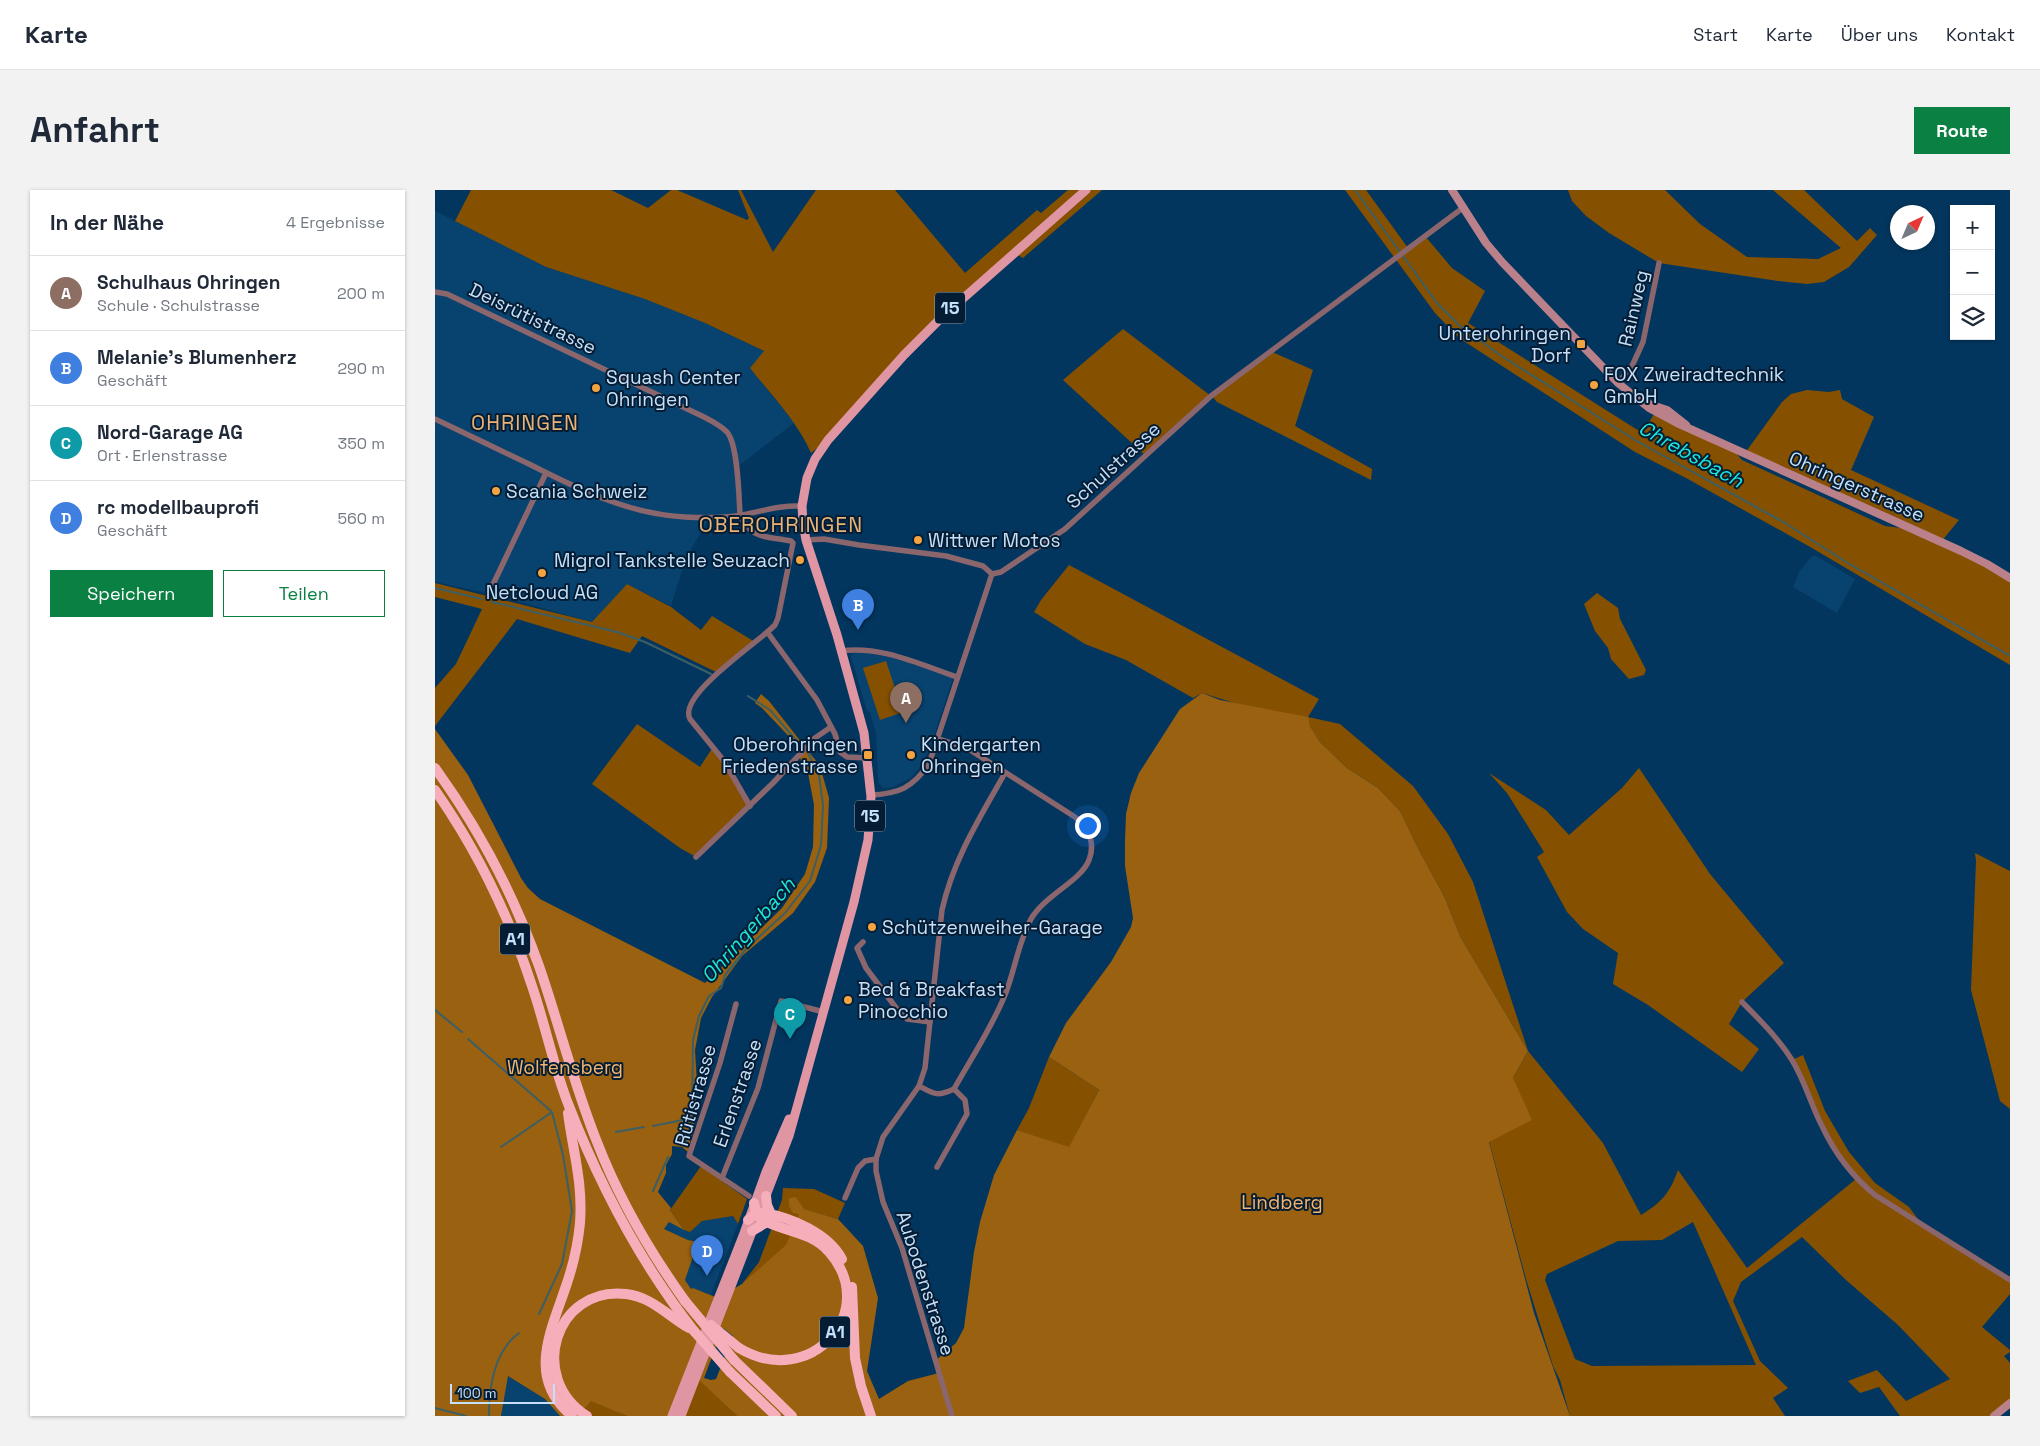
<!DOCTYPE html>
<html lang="de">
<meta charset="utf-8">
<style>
body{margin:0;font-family:"Space Grotesk",sans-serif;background:#f2f2f3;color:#1f2937}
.controls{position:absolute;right:15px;top:15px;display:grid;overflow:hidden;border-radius:0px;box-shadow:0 1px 4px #0004}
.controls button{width:45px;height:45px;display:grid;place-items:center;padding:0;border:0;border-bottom:1px solid #e0e1e3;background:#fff;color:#1f2937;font:25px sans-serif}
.compass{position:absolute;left:1455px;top:15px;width:45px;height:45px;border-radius:50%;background:#fff;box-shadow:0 1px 4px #0004;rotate:44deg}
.scale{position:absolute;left:15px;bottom:12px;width:105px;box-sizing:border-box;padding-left:5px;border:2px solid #c7e0f9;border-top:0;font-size:14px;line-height:18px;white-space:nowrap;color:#c7e0f9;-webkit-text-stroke:4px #041d34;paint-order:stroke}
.you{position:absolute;left:652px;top:635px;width:18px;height:18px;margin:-12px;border:4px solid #fff;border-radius:50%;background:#1a73e8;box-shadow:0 0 0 8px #1a73e833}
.badge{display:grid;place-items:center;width:32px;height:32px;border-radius:50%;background:#0b8043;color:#fff;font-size:16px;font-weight:700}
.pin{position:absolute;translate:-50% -41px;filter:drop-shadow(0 1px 2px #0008)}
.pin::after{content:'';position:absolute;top:26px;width:18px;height:15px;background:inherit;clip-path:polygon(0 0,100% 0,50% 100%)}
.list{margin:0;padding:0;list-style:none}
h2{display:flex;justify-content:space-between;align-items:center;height:65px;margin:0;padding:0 20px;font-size:21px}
h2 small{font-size:16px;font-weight:400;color:#747a83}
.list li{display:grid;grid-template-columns:32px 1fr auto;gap:15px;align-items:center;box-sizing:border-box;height:75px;padding:0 20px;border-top:1px solid #e0e1e3}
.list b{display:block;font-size:19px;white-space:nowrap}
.list p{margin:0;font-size:16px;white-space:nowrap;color:#747a83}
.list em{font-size:16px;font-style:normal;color:#747a83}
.actions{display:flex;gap:10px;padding:15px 20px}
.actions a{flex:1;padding:11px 0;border:1px solid #0b8043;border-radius:0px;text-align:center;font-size:18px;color:#0b8043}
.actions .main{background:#0b8043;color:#fff}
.icon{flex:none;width:28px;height:28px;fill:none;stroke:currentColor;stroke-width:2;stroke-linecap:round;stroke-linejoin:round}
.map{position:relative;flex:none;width:1575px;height:1226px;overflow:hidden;border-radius:0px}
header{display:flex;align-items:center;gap:30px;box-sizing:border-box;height:70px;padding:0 25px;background:#fff;border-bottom:1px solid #e0e1e3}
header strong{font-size:24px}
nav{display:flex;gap:28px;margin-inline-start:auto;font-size:18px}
.intro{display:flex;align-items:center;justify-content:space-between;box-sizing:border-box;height:120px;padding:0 30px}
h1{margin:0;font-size:35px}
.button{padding:12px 22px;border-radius:0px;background:#0b8043;color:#fff;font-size:18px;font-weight:700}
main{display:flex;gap:30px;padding:0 30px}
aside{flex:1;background:#fff;border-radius:0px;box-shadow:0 1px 4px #0004}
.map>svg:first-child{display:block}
.built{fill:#08426e}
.green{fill:#855100;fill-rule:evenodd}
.forest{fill:#996110;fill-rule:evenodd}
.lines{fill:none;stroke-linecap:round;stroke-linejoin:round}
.stream{stroke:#3c5f65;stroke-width:2}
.street{stroke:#8b666c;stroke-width:5.5}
.secondary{stroke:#bb818a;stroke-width:8}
.primary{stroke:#e095a2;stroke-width:9}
.highway{stroke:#f6aeba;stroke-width:10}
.highway-bridge{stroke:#f6aeba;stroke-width:10}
.poi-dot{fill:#f3a442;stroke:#041d34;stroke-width:2}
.labels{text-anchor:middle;stroke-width:4;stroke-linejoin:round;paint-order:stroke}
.shield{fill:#041d34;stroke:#8ca6be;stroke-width:1}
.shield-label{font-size:18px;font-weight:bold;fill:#c7e0f9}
.street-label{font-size:19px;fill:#c7e0f9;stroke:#041d34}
.poi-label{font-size:19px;fill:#c7e0f9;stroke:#041d34;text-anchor:start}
.park-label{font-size:19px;fill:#f4b56f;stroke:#041d34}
.water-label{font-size:20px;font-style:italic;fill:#1ce8dc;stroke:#041d34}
.quarter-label{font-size:21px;letter-spacing:1px;fill:#e9b376;stroke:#041d34}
</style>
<header>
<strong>Karte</strong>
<nav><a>Start</a><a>Karte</a><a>Über uns</a><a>Kontakt</a></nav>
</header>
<div class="intro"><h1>Anfahrt</h1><a class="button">Route</a></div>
<main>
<aside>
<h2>In der Nähe<small>4 Ergebnisse</small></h2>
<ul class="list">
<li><span class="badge" style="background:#8d6e63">A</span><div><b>Schulhaus Ohringen</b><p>Schule · Schulstrasse</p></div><em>200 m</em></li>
<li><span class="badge" style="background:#3f7fe0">B</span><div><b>Melanie’s Blumenherz</b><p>Geschäft</p></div><em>290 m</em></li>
<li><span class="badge" style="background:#0f9aa8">C</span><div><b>Nord-Garage AG</b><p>Ort · Erlenstrasse</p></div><em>350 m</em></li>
<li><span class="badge" style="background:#3f7fe0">D</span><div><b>rc modellbauprofi</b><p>Geschäft</p></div><em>560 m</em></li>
</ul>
<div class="actions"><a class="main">Speichern</a><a>Teilen</a></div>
</aside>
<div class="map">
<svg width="1575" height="1226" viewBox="0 0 1575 1226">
<rect width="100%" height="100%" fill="#03365e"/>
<!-- built -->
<g class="built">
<polygon points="0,21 111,77 210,109 270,133 330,162 315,178 359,233 301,278 305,325 274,328 251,368 236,416 192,394 157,432 57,404 0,392"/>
<polygon points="1377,366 1381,366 1420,389 1402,423 1358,397 1365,381"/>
<polygon points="423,462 457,467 518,488 498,549 488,573 476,588 458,597 448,598 443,592 441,544 435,522 432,521 416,467 417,464"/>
<polygon points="298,1026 303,1034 276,1105 258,1098 256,1099 250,1090 263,1052 253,1050 229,1039 234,1032 255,1042 267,1031"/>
<polygon points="73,1186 110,1209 125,1226 66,1226"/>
</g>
<!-- green -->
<g class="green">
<path d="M 36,0 L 176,0 L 213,18 L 236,0 L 242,0 L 312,30 L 314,28 L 303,0 L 306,0 L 338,62 L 381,0 L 460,0 L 530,83 L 602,20 L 606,23 L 633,0 L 667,0 L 588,68 L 583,65 L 524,110 L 393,250 L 376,263 C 362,231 336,205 315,178 L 329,161 L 270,133 L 210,109 L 111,77 L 20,31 Z"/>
<polygon points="910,0 931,0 973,58 990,46 1017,78 1050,101 1033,133 1201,239 1208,242 1219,224 1301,263 1307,270 1450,336 1466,338 1524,364 1526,361 1575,388 1575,475 1377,358 1251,288 1200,262 1024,148 1000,123"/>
<polygon points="1133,0 1230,0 1265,34 1312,67 1383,69 1406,58 1338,0 1369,0 1422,51 1435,38 1442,45 1414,77 1389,92 1372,94 1343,91 1224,73 1174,43 1151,26 1137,11"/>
<polygon points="688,139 776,206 835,161 878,180 860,236 937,279 936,290 782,212 777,206 710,265 628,190"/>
<polygon points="1372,200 1394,202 1405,200 1407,209 1439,227 1416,280 1524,330 1506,352 1310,263 1347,212 1356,204"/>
<path d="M 634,375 L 884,509 L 873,527 L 905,534 L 978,596 L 1013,644 L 1038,692 L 1093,861 L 1168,953 L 1206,1025 C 1226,1013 1235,1003 1243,980 L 1312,1078 L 1421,989 L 1407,971 L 1357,870 L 1368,865 L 1390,921 L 1414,962 L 1440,993 L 1474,1017 L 1488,1036 L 1575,1090 L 1575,1104 L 1547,1137 L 1575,1160 L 1575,1162 L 1569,1166 L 1575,1173 L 1575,1213 L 1559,1226 L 1465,1226 L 1444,1197 L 1425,1203 L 1413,1191 L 1442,1180 L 1471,1211 L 1515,1189 L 1463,1135 L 1411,1090 L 1367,1047 L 1306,1092 L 1298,1111 L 1325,1171 L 1353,1198 L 1338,1208 L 1350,1226 L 1135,1226 L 1125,1190 L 1118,1176 L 1091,1089 L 1054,951 L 1078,888 L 1093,861 L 1026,748 L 1009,706 L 985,662 L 965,621 L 943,598 L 912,578 L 885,552 L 875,536 L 767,503 L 758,508 L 691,470 L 650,454 L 599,422 L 606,410 ZM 1258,1032 L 1321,1175 L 1157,1176 L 1140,1169 L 1110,1090 L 1112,1084 L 1183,1051 L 1227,1050 Z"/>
<polygon points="0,393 157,432 192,394 236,417 266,440 277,426 320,452 283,483 207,446 195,463 82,429 0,536 0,498 21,474 47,419 0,407"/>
<polygon points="1162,403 1183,418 1185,429 1211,480 1209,485 1194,489 1176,469 1173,458 1160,441 1149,414"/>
<polygon points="451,471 468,522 445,530 428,478"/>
<polygon points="202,534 265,577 278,557 315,616 261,667 245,658 157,594"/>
<polygon points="1204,578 1275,684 1349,773 1307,812 1294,834 1324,859 1307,882 1213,815 1178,794 1183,763 1148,739 1132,722 1102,667 1109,662 1072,603 1054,583 1111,620 1134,645 1187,598"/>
<polygon points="1540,663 1575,681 1575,919 1565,911 1536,800 1541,671"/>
<polygon points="614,867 664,900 634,958 582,940 594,918"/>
<polygon points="266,976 312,1009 303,1034 298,1026 267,1031 255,1042 249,1040 235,1020"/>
<polygon points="348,998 379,999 410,1013 403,1029 368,1019 361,1007 364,1023 381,1038 342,1023 347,1010"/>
<polygon points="337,1037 381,1057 307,1094 324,1072"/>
<polygon points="261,1186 302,1226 246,1226"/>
<polygon points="156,1210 192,1226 143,1226"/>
</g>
<!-- forest -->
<path class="forest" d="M 767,503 L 785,510 L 873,527 L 875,536 L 885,552 L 912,578 L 943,598 L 965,621 L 985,662 L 1009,706 L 1026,748 L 1093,861 L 1078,888 L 1097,930 L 1054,952 L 1099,1123 L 1135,1226 L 302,1226 L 261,1187 L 246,1226 L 192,1226 L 156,1211 L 143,1226 L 125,1226 L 110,1209 L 73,1186 L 66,1226 L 0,1226 L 0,539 L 33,585 L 86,688 L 93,698 L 105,709 L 270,793 L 347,718 L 370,684 L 378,657 L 379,615 L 373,583 L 364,566 L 364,557 L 327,518 L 320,513 L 326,504 L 334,511 L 385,576 L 394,608 L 392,658 L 380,692 L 358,723 L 307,766 L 277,807 L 266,828 L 260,860 L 262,894 L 261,924 L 253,962 L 247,957 L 237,956 L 237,964 L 231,975 L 231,983 L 223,1002 L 236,1018 L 235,1020 L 249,1040 L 234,1032 L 229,1039 L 253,1050 L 263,1052 L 250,1090 L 256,1099 L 258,1098 L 283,1108 L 307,1094 L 351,1055 L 364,1024 L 358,1023 L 354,1016 L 354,1008 L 361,1007 L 369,1019 L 403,1029 L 428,1056 L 443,1108 L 432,1181 L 444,1209 L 473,1191 L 504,1183 L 500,1171 L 521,1153 L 529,1138 L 539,1062 L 545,1032 L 559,985 L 582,940 L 634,957 L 664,900 L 614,867 L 631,833 L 676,772 L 696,737 L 698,728 L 690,676 L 690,651 L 691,624 L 696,603 L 704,583 L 745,519 ZM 288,1138 L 298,1146 L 281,1189 L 276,1190 L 269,1188 Z"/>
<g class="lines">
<!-- stream -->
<g class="stream">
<polyline points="920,0 965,62"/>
<polyline points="968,66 1002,113 1024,135 1065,165 1200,250 1350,333 1411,372 1575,466"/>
<polyline points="0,398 47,409"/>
<polyline points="57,412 182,442 210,452 276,484"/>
<polyline points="313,506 335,520 367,557"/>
<polyline points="0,820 27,842"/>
<polyline points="33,849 116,921"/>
<polyline points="218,936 257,928 258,850 264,826 274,806 286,798 290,785 311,759 350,723 375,691 386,655 388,615 384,585 373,563"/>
<polyline points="181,942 209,937"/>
<polyline points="250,956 257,928"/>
<polyline points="66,957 117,922 128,965 137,1021 127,1074 104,1124"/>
<polyline points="218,1001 233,967"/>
<polyline points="0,1218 31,1226"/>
<path d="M 54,1226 C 54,1197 59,1161 84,1143"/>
</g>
<!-- street -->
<g class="street">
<path d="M 0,102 L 12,104 L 269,227 C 277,231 285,235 292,242 C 303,254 304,307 305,325 C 316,350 332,346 356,351 L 358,353 L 343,428 L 340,435 C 324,452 242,505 255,529 L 289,571 L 315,616"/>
<polyline points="1183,193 1197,176 1208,152 1224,73"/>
<path d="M 0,229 C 32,244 64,260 96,275 C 145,300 194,324 250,327 C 268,328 289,328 307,325 C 328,321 346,315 367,316"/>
<polyline points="371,350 389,349 424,355 511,366 548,376 557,384"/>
<polyline points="53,405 111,283"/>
<polyline points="333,443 382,510 400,544 405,562 412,567 433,568"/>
<path d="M 406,461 C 445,455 486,475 522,487"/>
<path d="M 435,605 C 464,604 477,598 494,574 L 557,384 L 566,382 L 630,339 L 776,206 L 1029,17"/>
<polyline points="261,667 338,593 380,548 396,537"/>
<polyline points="428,752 422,758 431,778 465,823 472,829 495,832"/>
<path d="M 1307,812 C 1325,830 1343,848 1357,870 C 1370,891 1376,915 1387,936 C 1400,964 1417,986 1440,1005 L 1575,1090"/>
<polyline points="301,814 285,873 254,966 314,1006"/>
<path d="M 484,896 C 499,904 502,907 519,899 C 536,869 557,837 570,805 C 580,780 583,753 596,729 C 610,705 646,691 654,670 C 661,652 653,638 640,627 L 532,558 L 504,549"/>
<polyline points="502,977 532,924 530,910 519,899"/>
<polyline points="287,988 323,898 346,811 389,822"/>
<polyline points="410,1008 423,978 430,971 441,969"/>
<path d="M 517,1226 L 467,1058 L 448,1012 L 441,981 L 441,969 L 448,947 L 484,896 L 490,878 L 507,720 C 518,670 545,627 570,583"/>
</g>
<!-- secondary -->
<g class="secondary">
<polyline points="1017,0 1051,53 1067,72 1183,193 1214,218 1242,233 1526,361 1552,374 1575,388"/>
<polyline points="1211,213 1232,220 1251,235"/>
<polyline points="1559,1226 1575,1213"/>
</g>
<!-- primary -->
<g class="primary">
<polyline points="237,1226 308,1046 331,982 354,929"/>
<polyline points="246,1226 354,946 419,712 433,650 436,607 429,543 402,445 371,350 368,333 367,316 372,288 380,269 393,250 469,165 507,127 651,0"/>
</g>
<!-- highway -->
<g class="highway">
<path d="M 0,578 C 44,639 79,705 104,776 C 124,834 139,895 162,952 C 184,1009 215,1062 250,1111"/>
<path d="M 0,600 C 42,660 74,726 97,796 C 110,834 118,874 132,911 C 164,994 204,1071 259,1141"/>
<path d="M 133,923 C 138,962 148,992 145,1033 C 143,1054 138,1076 131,1096 C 116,1141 91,1188 137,1226"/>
<polyline points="331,1006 332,1015 336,1024"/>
<path d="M 313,1030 L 321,1023 L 329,1023 C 357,1028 393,1043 407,1069"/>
<polyline points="317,1041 332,1032"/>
<polyline points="417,1097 420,1168 426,1196 436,1226"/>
<path d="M 304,1158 C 376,1201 446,1120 394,1062 C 376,1041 348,1042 326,1029 L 321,1023 L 319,1013"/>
<polyline points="299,1170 357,1226"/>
<polyline points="295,1182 341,1226"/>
<path d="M 152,1226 C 92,1188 120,1096 191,1104 C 217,1107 233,1126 254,1138"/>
</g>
<!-- highway-bridge -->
<g class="highway-bridge">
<polyline points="250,1111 299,1170"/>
<polyline points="276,1135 304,1158"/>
<polyline points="259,1141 295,1182"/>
</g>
</g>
<!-- markers -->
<g class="poi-dot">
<rect x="1141" y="149" width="10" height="10" rx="2.5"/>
<circle cx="1159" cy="195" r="5"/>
<circle cx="161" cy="198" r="5"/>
<circle cx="61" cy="301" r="5"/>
<circle cx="483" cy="350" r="5"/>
<circle cx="365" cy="370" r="5"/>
<circle cx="107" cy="383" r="5"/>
<rect x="428" y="560" width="10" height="10" rx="2.5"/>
<circle cx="476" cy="565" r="5"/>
<circle cx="437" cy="737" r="5"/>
<circle cx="413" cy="810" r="5"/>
</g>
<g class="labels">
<!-- shield labels -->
<g class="shield">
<rect x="500" y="102.5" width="30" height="31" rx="4"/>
<rect x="420" y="610.5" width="30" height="31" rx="4"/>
<rect x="65" y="733.5" width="30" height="31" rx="4"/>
<rect x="385" y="1126.5" width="30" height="31" rx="4"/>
</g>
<g class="shield-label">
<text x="515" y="124">15</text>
<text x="435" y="632">15</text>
<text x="80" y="755">A1</text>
<text x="400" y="1148">A1</text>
</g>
<!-- street labels -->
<g class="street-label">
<text transform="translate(1198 118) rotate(-77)" y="7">Rainweg</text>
<text transform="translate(98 128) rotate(26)" y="7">Deisrütistrasse</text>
<text transform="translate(678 275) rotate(-42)" y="7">Schulstrasse</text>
<text transform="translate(1422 296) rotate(24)" y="7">Ohringerstrasse</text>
<text transform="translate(302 903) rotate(-71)" y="7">Erlenstrasse</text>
<text transform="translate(260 905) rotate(-74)" y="7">Rütistrasse</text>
<text transform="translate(491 1093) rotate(72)" y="7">Aubodenstrasse</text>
</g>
<!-- poi labels -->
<g class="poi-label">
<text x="1136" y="150" text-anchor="end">Unterohringen<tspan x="1136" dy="22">Dorf</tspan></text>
<text x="1169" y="191">FOX Zweiradtechnik<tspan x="1169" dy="22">GmbH</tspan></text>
<text x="171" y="194">Squash Center<tspan x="171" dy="22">Ohringen</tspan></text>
<text x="71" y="308">Scania Schweiz</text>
<text x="493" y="357">Wittwer Motos</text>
<text x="355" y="377" text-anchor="end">Migrol Tankstelle Seuzach</text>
<text x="107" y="409" text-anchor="middle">Netcloud AG</text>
<text x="423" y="561" text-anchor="end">Oberohringen<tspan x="423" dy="22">Friedenstrasse</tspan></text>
<text x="486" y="561">Kindergarten<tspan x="486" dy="22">Ohringen</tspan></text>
<text x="447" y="744">Schützenweiher-Garage</text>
<text x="423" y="806">Bed &amp; Breakfast<tspan x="423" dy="22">Pinocchio</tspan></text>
</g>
<!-- park labels -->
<g class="park-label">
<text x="130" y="884">Wolfensberg</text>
<text x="847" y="1019">Lindberg</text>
</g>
<!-- water labels -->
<g class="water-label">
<text transform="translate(1256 264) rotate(29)" y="7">Chrebsbach</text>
<text transform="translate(313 740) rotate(-49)" y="7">Ohringerbach</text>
</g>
<!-- quarter labels -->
<g class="quarter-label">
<text x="90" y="240">OHRINGEN</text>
<text x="346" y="342">OBEROHRINGEN</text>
</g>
</g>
</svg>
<div class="controls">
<button>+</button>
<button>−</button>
<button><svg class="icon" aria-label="layers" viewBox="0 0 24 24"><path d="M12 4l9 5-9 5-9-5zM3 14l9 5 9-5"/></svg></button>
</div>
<svg class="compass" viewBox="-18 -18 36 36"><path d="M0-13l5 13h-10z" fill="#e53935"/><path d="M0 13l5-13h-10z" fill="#747a83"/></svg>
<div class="scale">100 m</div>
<div class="you"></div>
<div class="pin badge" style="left:471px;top:533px;background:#8d6e63">A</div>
<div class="pin badge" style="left:423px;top:440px;background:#3f7fe0">B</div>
<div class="pin badge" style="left:355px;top:849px;background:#0f9aa8">C</div>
<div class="pin badge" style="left:272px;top:1086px;background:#3f7fe0">D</div>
</div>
</main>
